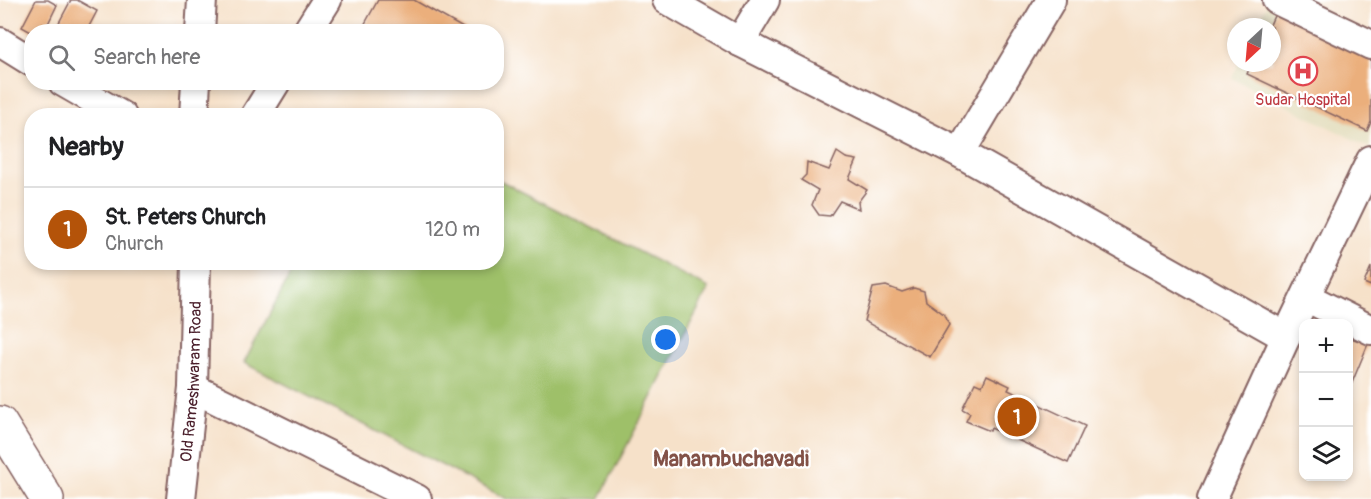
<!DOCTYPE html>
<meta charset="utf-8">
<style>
body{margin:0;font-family:Pangolin,sans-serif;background:#f6f6f6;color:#202124}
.controls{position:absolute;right:18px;bottom:18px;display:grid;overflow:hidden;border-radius:12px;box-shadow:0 3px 9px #0003}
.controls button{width:54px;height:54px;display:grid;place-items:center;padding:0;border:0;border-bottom:2px solid #e0e0e0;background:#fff;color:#202124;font:30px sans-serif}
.compass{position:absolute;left:1227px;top:18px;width:54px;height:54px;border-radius:50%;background:#fff;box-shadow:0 3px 9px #0003;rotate:206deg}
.you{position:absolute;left:666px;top:340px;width:21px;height:21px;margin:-15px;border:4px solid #fff;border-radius:50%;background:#1a73e8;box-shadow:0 0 0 9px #1a73e833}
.badge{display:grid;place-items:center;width:39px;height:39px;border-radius:50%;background:#b45309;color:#fff;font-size:20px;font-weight:700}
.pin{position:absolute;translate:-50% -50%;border:3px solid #fff;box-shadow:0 2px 6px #0006}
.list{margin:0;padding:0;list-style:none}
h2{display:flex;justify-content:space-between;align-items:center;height:78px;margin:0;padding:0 24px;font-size:26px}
h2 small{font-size:20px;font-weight:400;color:#757577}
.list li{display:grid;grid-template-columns:39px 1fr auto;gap:18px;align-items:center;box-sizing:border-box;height:84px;padding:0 24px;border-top:2px solid #e0e0e0}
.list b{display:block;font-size:22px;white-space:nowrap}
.list p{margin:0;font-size:20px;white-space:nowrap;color:#757577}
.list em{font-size:20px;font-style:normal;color:#757577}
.icon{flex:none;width:33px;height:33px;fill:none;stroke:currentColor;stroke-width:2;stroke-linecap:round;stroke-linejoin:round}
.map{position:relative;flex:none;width:1371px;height:499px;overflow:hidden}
.search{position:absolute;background:#fff;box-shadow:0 3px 9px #0003;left:24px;top:24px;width:480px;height:66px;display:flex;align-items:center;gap:15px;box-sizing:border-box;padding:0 21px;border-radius:24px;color:#757577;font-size:22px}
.panel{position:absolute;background:#fff;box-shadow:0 3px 9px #0003;left:24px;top:108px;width:480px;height:162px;border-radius:24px}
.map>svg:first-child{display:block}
.built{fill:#e2dcba}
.green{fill:#9ec069;stroke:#74704a;stroke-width:1.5}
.building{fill:#ebaf7c}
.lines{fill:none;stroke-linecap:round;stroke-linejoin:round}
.minor-casing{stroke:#866362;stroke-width:32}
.major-casing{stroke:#866362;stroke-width:36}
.minor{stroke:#fff;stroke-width:28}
.major{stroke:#fff;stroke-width:33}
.labels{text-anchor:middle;stroke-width:4.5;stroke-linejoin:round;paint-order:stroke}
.health-label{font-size:16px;fill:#be3a42;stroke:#fff}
.street-label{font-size:16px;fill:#4a1f2b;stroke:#fff}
.district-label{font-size:22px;font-weight:bold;fill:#825147;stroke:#fff}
</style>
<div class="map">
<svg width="1371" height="499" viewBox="0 0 1371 499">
<rect width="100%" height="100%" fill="#fff"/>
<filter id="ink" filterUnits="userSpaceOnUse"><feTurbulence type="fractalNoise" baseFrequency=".0167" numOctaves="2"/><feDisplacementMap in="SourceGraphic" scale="12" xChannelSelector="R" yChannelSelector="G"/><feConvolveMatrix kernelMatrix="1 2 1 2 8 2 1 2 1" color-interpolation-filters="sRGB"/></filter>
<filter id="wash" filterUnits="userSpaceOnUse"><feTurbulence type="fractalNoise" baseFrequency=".008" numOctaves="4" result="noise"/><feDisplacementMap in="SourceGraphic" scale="24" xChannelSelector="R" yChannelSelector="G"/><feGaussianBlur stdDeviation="1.35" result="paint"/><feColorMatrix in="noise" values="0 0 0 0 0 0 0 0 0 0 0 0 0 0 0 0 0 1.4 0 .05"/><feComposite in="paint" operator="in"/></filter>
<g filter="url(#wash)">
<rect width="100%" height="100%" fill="#f6e1c9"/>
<!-- built -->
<polygon class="built" points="1269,0 1371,45 1370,148 1232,78 1239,63 1272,63 1272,27 1256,27"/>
<!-- green -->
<polygon class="green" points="497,179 709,288 599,499 507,499 244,363 296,263 496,262"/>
<g id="blocks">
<!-- building -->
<g class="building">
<polygon points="36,0 48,0 57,5 44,32 31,32 22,27"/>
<polygon points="71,0 77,0 97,11 86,32 54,32"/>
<polygon points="378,0 414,0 470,32 366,32 362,29"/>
<polygon points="1278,7 1371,51 1371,122 1367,131 1247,74 1252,63 1272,63 1272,27 1269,27"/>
<polygon points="837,152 846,158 857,160 849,179 867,190 858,202 859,209 840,201 830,216 819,215 812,205 818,190 801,180 806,175 807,162 829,170"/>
<polygon points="1371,267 1371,286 1364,283"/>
<polygon points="886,286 902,292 914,288 924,291 926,301 945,315 949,325 930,357 864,321 873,288"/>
<polygon points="1348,337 1368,344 1349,390 1348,390"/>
<polygon points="987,375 1010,386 1008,390 1085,426 1068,463 991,428 990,431 966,421 970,413 962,409 975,383 982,386"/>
</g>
</g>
</g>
<g filter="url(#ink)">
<use href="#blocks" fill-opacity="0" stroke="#866362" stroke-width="1.5"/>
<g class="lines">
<!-- minor casing -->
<g class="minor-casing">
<g id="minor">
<polyline points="667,0 740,42 960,153 1286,337 1371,160"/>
<polyline points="1277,0 1371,45"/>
<polyline points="200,32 202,0"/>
<polyline points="307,32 327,0"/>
<polyline points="0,42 32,62"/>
<polyline points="740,42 765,0"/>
<polyline points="63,82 122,116"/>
<polyline points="194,116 196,82"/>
<polyline points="255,116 276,82"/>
<polyline points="960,153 1051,0"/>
<polyline points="1306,297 1371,330"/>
<polyline points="193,388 417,499"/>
<path id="s1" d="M 181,499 L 193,388 L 196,262"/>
<polyline points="1212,499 1286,337"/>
</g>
</g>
<!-- major casing -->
<g class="major-casing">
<polyline id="major" points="0,423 47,499"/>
</g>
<!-- minor -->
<use href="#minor" class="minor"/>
<!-- major -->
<use href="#major" class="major"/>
</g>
</g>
<!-- icons -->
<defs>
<g id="hospital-ring" transform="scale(1.5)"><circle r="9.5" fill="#fff" stroke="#e0444e" stroke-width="1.5"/><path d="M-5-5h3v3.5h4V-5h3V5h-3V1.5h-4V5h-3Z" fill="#e0444e"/></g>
</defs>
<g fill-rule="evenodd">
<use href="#hospital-ring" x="1303" y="71"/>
</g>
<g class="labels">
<!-- health labels -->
<g class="health-label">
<text x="1303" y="105">Sudar Hospital</text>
</g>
<!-- street labels -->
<g class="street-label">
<text dy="6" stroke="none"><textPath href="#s1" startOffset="118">Old Rameshwaram Road</textPath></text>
</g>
<!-- district labels -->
<g class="district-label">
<text x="731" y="466">Manambuchavadi</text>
</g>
</g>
</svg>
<div class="controls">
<button>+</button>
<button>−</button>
<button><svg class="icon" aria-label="layers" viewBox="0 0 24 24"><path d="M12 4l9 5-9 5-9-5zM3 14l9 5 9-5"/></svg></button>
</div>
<svg class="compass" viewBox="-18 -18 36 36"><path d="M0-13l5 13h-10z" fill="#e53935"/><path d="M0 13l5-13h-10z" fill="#757577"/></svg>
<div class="you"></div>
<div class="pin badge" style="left:1017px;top:417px">1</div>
<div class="search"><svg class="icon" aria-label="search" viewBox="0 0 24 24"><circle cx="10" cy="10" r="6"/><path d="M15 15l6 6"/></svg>Search here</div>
<section class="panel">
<h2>Nearby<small></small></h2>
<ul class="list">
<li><span class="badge">1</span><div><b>St. Peters Church</b><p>Church</p></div><em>120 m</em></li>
</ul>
</section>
</div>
